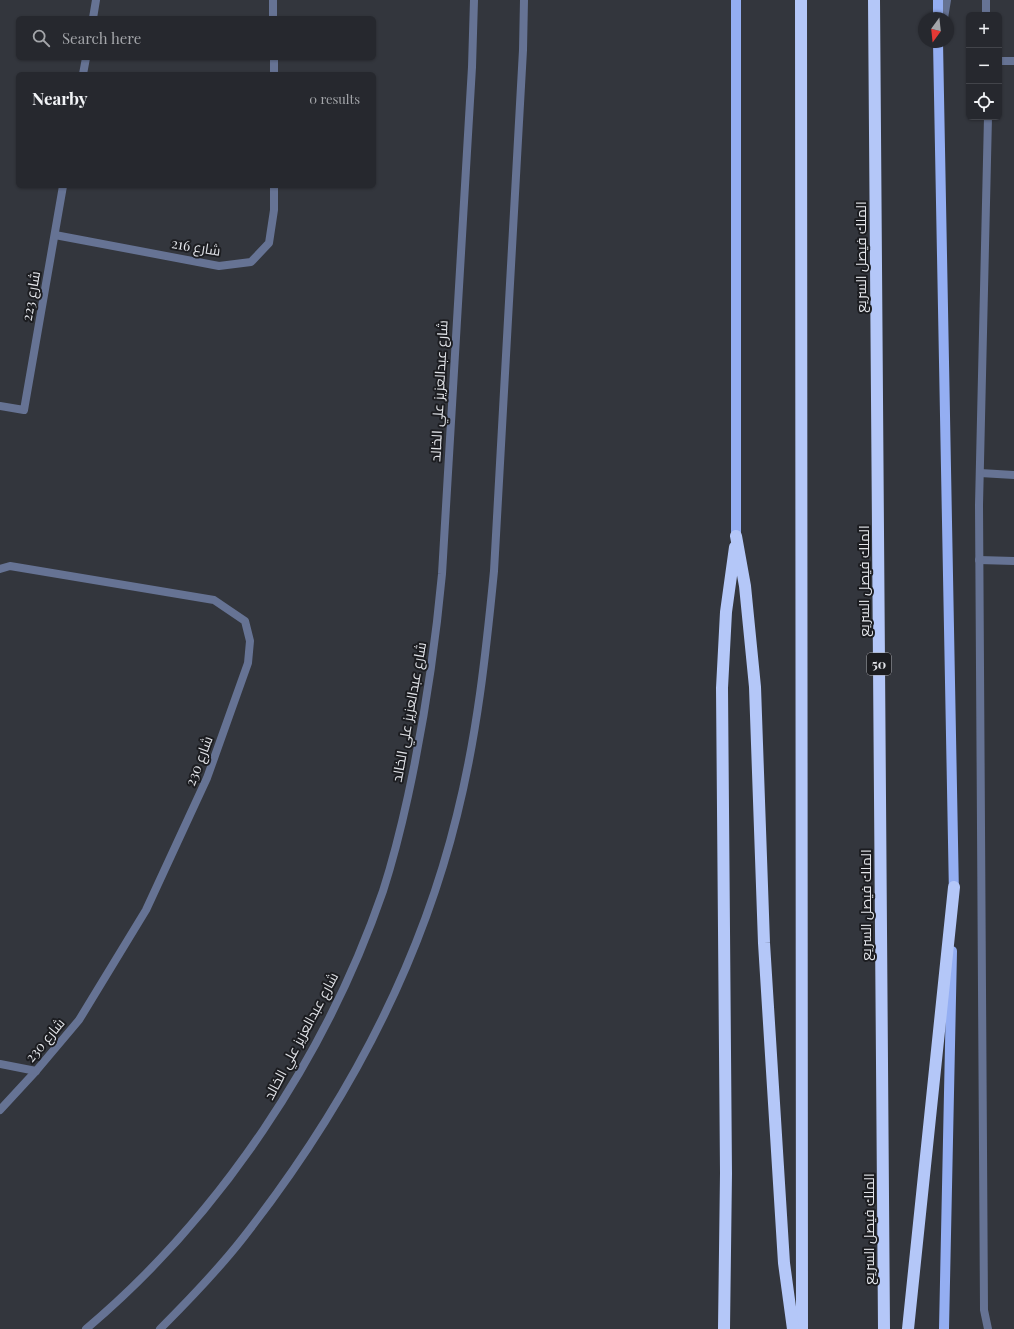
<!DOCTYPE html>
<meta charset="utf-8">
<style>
body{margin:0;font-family:"Playfair Display",Cairo,serif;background:#2e3036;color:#f1f3f6}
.controls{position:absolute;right:12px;top:12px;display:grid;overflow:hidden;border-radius:6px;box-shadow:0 1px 3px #0004}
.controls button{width:36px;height:36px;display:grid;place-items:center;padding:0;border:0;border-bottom:1px solid #42444a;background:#26282e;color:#f1f3f6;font:20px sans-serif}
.compass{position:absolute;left:918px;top:12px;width:36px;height:36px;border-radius:50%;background:#26282e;box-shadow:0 1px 3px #0004;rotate:195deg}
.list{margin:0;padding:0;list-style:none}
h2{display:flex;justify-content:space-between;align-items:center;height:52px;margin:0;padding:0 16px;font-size:17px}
h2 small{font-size:13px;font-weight:400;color:#a4a6aa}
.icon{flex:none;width:22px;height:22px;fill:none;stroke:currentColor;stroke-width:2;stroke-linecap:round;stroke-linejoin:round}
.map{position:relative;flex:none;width:1014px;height:1329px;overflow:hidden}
.search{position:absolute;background:#26282e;box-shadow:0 1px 3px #0004;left:16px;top:16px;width:360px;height:44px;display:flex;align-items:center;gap:10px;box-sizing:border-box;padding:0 14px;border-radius:6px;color:#a4a6aa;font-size:15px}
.panel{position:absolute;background:#26282e;box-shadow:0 1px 3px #0004;left:16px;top:72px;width:360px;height:116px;border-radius:6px}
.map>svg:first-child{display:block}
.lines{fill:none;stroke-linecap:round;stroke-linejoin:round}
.service{stroke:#667394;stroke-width:8}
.minor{stroke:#667394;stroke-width:8}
.tertiary{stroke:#667394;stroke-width:8}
.primary{stroke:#94aef2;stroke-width:10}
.motorway{stroke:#b4c7f8;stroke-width:12}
.labels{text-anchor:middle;stroke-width:4;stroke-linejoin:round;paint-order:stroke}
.shield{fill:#1c1d21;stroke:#a7a8ad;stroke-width:1}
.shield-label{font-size:13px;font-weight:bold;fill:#e2e4e9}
.street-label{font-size:14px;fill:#e2e4e9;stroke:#1c1d21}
</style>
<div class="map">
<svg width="1014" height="1329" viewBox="0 0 1014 1329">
<rect width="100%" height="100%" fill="#33363d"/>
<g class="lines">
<!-- service -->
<g class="service">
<polyline points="986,0 986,15"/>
<polyline points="944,18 947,0"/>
<polyline points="980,473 1014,475"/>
<polyline points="979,560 1014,561"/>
<polyline points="988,1329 984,1310 979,505 988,117"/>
</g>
<!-- minor -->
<g class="minor">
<polyline points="273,0 273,18"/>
<polyline points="93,18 96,0"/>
<polyline points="274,58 274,74"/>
<polyline points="999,61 1014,61"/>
<polyline points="83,74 86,58"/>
<polyline points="55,235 219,266 251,262 269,243 274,210 274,186"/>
<polyline points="0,406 24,410 63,186"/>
<polyline points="0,569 10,566 214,600 245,621 250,641 248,663 207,778 146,910 79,1020 36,1071 0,1110"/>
<polyline points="0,1064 36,1071"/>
</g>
<!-- tertiary -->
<g class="tertiary">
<path d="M 86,1329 C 220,1216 326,1057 383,891 C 393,860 401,828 408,796 C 424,722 435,649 442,574 L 472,67 L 474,0"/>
<path d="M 160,1329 C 189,1300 218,1270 243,1238 C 341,1113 419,970 457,815 C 477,735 486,653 494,571 L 523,50 L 524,0"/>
</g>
<!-- primary -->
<g class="primary">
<polyline points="736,0 736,536"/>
<polyline points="938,0 938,18"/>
<polyline points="938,42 954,895"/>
<polyline points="944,1329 952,951"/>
</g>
<!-- motorway -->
<g class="motorway">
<polyline points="801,0 802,1329"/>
<polyline points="874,0 884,1329"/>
<polyline points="736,536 745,586 755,687 764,943 784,1263 793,1329"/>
<polyline points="724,1329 726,1173 722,688 726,612 735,547"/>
<polyline points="908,1329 954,887"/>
</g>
</g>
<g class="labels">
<!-- shield labels -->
<rect class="shield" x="867" y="653" width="24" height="22" rx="3"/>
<g class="shield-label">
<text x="879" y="669">50</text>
</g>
<!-- street labels -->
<g class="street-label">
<text transform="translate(196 247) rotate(9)" y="5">شارع 216</text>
<text transform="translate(861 257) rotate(-90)" y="5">الملك فيصل السريع</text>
<text transform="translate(31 296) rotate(-80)" y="5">شارع 223</text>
<text transform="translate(439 391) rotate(-87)" y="5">شارع عبدالعزيز علي الخالد</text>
<text transform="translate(864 581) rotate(-90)" y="5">الملك فيصل السريع</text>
<text transform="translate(409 712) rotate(-80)" y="5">شارع عبدالعزيز علي الخالد</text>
<text transform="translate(199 761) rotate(-69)" y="5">شارع 230</text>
<text transform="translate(866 905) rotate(-90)" y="5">الملك فيصل السريع</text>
<text transform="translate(301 1036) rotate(-62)" y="5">شارع عبدالعزيز علي الخالد</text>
<text transform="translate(45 1040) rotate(-50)" y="5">شارع 230</text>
<text transform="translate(869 1229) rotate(-90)" y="5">الملك فيصل السريع</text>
</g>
</g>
</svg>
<div class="controls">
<button>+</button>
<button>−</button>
<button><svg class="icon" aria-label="locate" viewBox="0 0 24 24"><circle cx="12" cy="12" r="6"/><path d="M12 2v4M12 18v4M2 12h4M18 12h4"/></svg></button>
</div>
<svg class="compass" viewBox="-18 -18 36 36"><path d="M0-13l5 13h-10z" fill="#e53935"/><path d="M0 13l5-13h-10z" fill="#a4a6aa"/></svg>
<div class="search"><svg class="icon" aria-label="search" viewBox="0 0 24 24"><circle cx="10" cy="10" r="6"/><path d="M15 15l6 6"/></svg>Search here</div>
<section class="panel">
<h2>Nearby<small>0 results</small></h2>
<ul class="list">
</ul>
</section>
</div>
